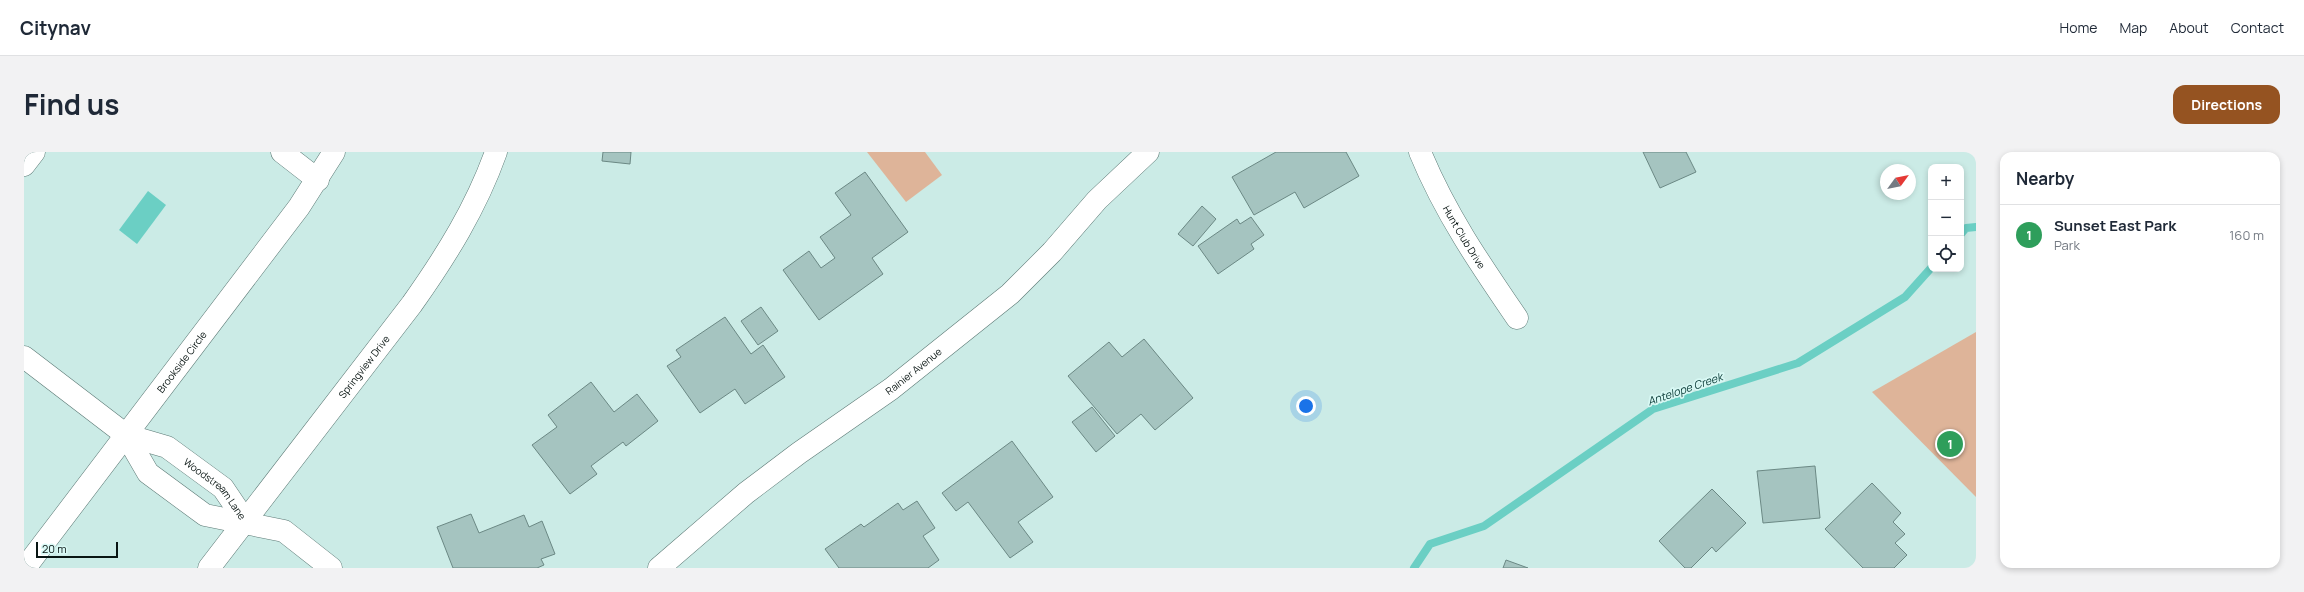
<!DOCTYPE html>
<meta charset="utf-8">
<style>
body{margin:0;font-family:Manrope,sans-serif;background:#f2f2f3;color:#1f2937}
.controls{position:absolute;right:12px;top:12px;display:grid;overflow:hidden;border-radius:8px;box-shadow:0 2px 6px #0003}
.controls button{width:36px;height:36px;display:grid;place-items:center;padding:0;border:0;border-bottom:1px solid #e0e1e3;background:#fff;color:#1f2937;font:20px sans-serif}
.compass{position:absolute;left:1856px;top:12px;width:36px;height:36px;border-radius:50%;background:#fff;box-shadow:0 2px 6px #0003;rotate:57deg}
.scale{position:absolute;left:12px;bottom:10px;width:82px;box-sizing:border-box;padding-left:4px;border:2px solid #091513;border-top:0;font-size:11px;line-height:14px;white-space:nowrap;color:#091513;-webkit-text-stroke:3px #d8f8f4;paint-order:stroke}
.you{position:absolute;left:1282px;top:254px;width:14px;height:14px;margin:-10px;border:3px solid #fff;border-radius:50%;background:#1a73e8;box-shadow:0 0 0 6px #1a73e833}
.badge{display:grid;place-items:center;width:26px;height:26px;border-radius:50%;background:#955321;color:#fff;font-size:13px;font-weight:700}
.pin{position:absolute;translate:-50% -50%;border:2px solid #fff;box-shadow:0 1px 4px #0006}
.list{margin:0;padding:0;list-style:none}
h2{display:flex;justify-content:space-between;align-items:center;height:52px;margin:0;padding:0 16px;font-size:17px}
h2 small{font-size:13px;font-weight:400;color:#747a83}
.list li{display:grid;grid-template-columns:26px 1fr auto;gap:12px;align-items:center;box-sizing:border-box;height:60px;padding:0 16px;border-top:1px solid #e0e1e3}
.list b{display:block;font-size:15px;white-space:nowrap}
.list p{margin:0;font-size:13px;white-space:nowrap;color:#747a83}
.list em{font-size:13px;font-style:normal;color:#747a83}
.icon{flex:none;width:22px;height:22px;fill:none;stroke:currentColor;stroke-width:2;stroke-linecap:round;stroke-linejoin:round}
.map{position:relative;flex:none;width:1952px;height:416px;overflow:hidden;border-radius:12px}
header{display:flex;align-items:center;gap:24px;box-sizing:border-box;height:56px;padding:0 20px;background:#fff;border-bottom:1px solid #e0e1e3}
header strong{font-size:19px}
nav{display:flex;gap:22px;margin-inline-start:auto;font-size:14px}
.intro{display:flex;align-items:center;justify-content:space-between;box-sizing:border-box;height:96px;padding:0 24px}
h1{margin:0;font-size:28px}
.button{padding:10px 18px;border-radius:12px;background:#955321;color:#fff;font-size:14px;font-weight:700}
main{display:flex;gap:24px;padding:0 24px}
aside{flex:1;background:#fff;border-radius:12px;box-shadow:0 2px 6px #0003}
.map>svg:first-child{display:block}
.green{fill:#deb499}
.water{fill:#6bcfc4}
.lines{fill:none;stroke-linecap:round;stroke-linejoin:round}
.stream{stroke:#6bcfc4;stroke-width:8}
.building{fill:#a5c4c0;stroke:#6b8884}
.minor-casing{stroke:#5c7975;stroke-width:23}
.minor{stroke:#fff;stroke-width:22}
.labels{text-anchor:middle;stroke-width:3.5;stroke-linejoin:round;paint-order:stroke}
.street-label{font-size:10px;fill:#091513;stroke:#d8f8f4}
.water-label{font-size:11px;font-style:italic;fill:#083935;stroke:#d8f8f4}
</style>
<header>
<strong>Citynav</strong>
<nav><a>Home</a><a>Map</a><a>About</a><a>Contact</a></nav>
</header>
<div class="intro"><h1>Find us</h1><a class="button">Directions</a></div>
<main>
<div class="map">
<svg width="1952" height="416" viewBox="0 0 1952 416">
<rect width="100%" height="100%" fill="#cbebe6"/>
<!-- green -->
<g class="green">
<polygon points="843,0 901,0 918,23 882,50"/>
<polygon points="1952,180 1952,345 1848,240"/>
</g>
<!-- water -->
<polygon class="water" points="124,39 142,53 113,92 95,78"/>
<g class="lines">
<!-- stream -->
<g class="stream">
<polyline points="1937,82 1942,76 1952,75"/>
<polyline points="1390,416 1406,392 1460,374 1629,257 1774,211 1881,145 1907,116"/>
</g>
</g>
<!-- building -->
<g class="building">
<polygon points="579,0 607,0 606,12 578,9"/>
<polygon points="1252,0 1322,0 1335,24 1280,56 1271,40 1230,63 1208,25"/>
<polygon points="1619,0 1662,0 1672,20 1636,36"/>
<polygon points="841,20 884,80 848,106 859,122 795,168 759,118 785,99 797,116 811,106 796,85 827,63 811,41"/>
<polygon points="1178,54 1192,67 1169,94 1154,82"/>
<polygon points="1227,65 1240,83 1227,92 1230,97 1194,122 1174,94 1213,67 1216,72"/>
<polygon points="737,155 754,179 734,193 717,169"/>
<polygon points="701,165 727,202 739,193 761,225 721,252 711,237 676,261 643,214 657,205 652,198"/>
<polygon points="1120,187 1169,246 1131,278 1117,262 1093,282 1044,224 1085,190 1098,205"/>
<polygon points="567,230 590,260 613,242 634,269 602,294 599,290 567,314 573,322 546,342 508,293 533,275 524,263"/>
<polygon points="1068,255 1091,284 1072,300 1048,270"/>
<polygon points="988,289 1029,345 994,370 1009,390 986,406 944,350 932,359 918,341"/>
<polygon points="1791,314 1796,366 1739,371 1733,319"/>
<polygon points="1848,331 1877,361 1869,370 1881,382 1871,391 1883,403 1870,416 1839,416 1801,377"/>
<polygon points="1688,337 1722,371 1692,400 1688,395 1667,416 1661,416 1635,389"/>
<polygon points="893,349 911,376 899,384 915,408 904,416 815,416 801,397 837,372 840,375 874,351 879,358"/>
<polygon points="447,362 455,381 500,363 505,375 518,369 531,402 517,407 520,413 513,416 429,416 413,375"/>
<polygon points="1482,408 1504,416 1479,416"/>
</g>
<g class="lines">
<!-- minor casing -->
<g class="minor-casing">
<g id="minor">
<polyline points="258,0 294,28"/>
<path id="s1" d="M 1396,0 C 1421,61 1456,112 1493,166"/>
<polyline points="0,13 10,0"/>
<polyline points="0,205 102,283 124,321 181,363 260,379 307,416"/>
<path id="s2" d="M 102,283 L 143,295 L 199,336 L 222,370"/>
<path id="s3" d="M 1,416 L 275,55 L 310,0"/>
<path id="s4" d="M 185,416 L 388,152 C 422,104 452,56 472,0"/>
<path id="s5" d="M 635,416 L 722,341 L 775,301 L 867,237 L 986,142 L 1028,100 L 1073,48 L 1124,0"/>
</g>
</g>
<!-- minor -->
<use href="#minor" class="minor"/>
</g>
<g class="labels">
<!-- street labels -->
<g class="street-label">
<text dy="4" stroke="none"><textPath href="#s1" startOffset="96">Hunt Club Drive</textPath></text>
<text dy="4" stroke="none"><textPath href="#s3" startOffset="259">Brookside Circle</textPath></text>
<text dy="4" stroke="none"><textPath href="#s4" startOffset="254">Springview Drive</textPath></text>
<text dy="4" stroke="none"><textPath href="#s5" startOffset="322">Rainier Avenue</textPath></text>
<text dy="4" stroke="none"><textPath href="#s2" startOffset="107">Woodstream Lane</textPath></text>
</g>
<!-- water labels -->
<g class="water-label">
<text transform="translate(1661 237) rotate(-19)" y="4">Antelope Creek</text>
</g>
</g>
</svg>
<div class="controls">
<button>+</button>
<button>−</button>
<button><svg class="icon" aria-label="locate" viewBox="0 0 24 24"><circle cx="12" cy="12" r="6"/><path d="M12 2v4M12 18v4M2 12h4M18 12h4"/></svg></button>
</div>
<svg class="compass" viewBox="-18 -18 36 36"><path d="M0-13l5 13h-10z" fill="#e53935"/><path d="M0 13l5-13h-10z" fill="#747a83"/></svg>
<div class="scale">20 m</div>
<div class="you"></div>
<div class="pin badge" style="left:1926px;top:292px;background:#2e9e5b">1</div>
</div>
<aside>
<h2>Nearby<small></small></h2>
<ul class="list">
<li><span class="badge" style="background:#2e9e5b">1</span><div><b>Sunset East Park</b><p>Park</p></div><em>160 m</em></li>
</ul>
</aside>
</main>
